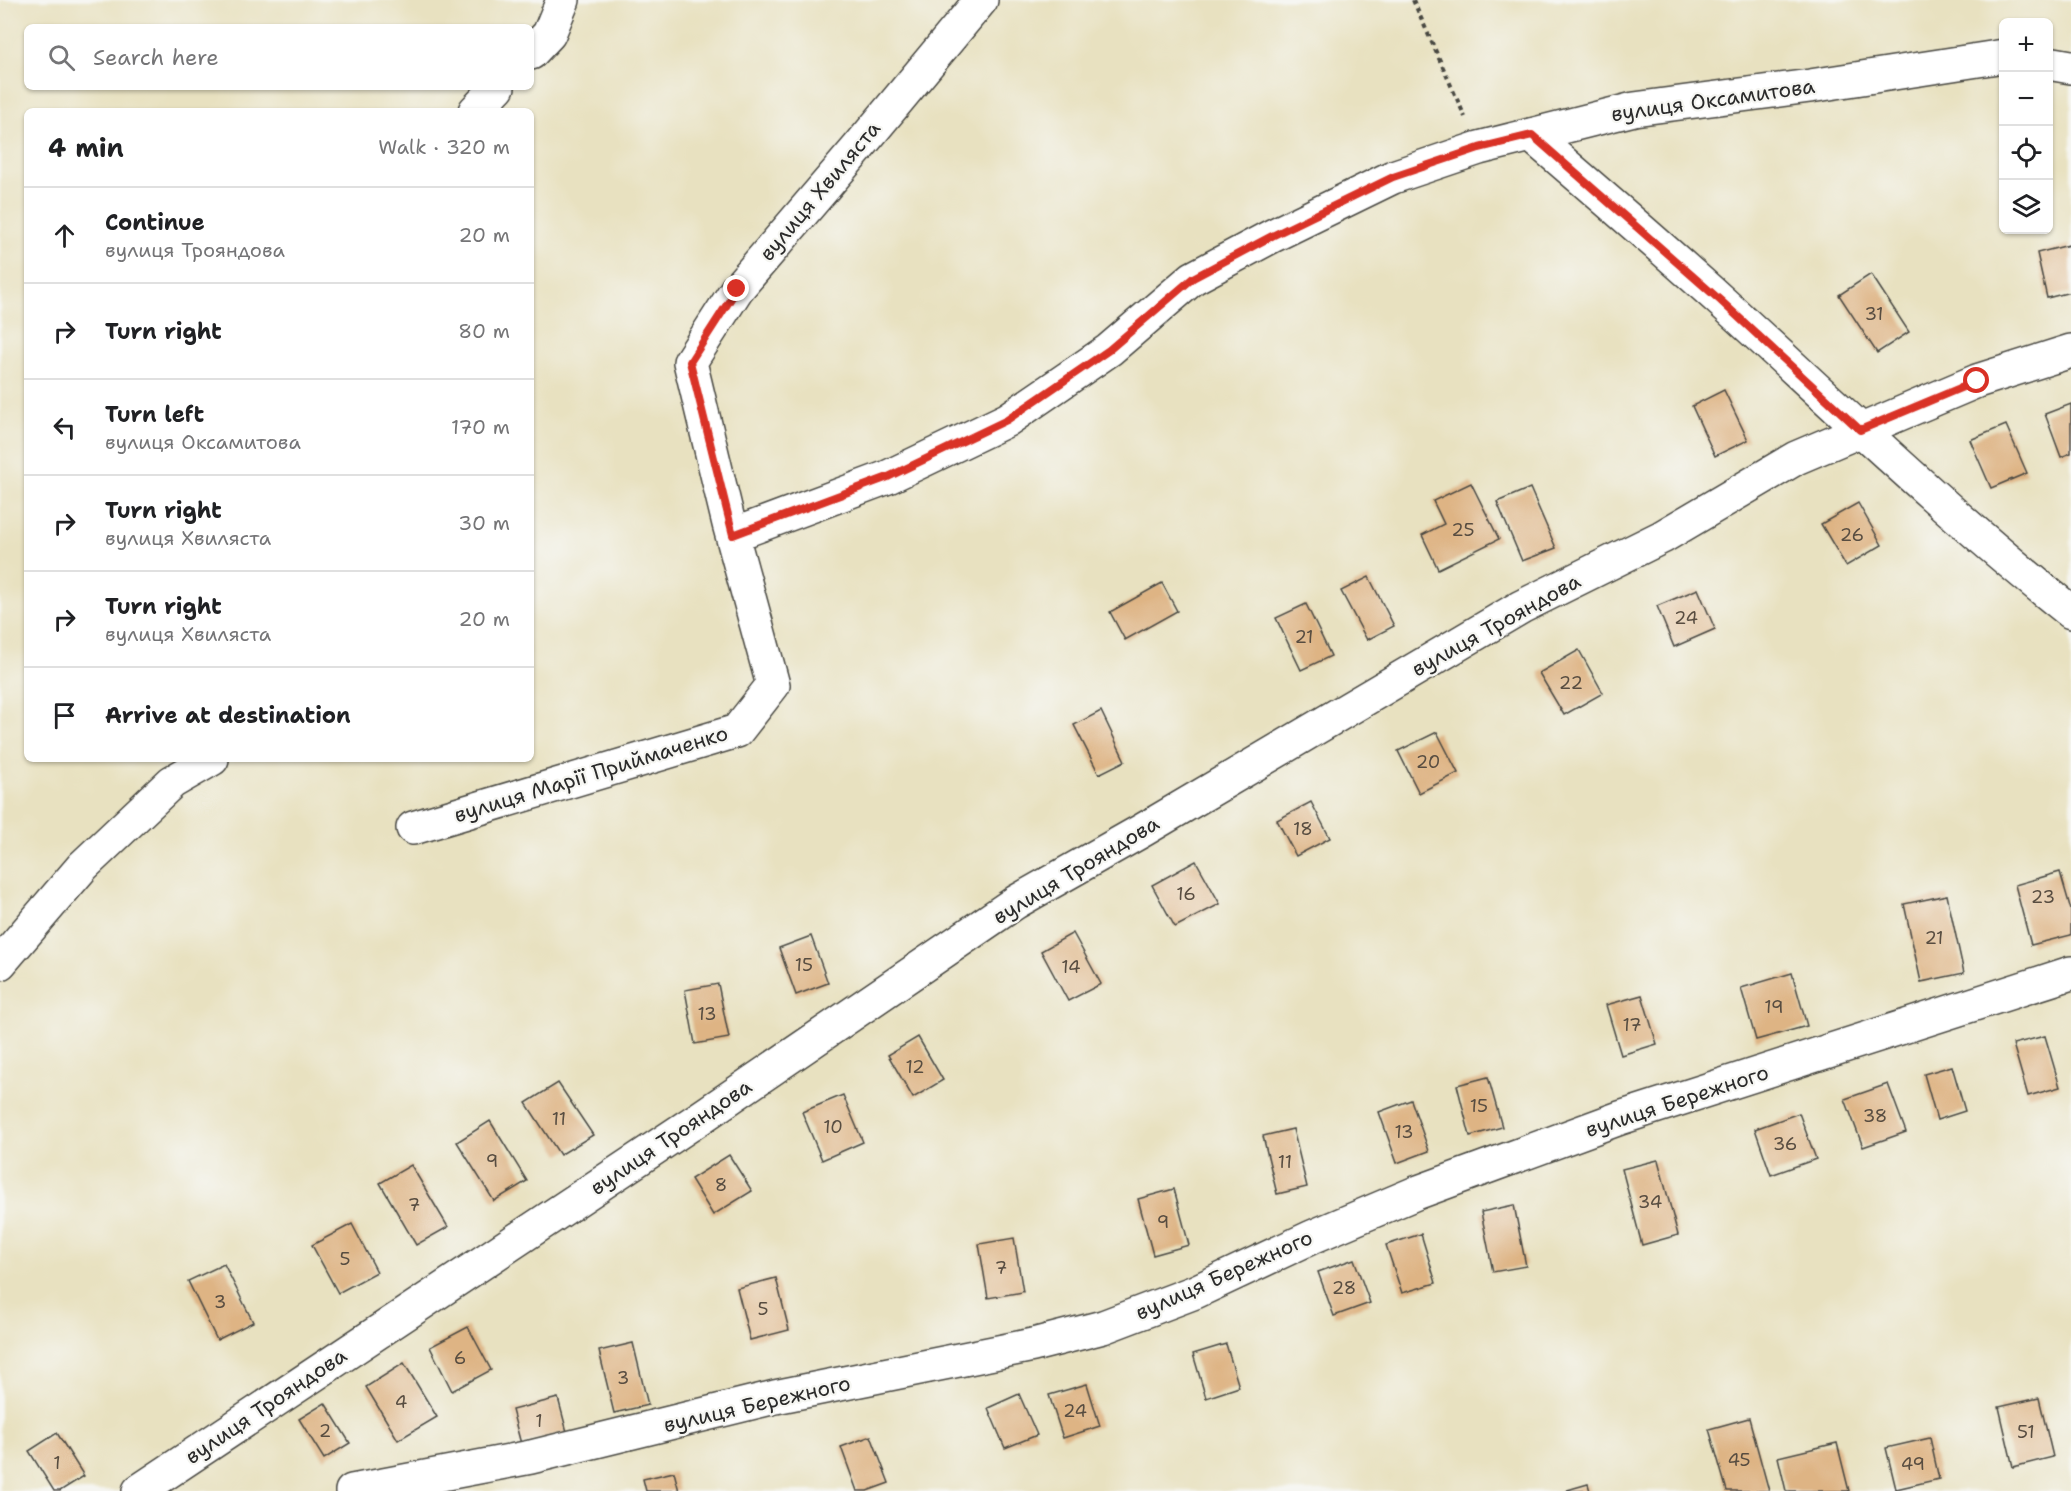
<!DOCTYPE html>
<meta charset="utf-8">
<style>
body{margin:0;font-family:"Shantell Sans",sans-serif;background:#f2f2f2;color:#202124}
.controls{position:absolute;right:18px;top:18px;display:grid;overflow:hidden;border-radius:9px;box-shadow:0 2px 4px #0004}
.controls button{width:54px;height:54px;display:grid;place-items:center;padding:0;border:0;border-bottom:2px solid #e0e0e0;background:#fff;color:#202124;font:30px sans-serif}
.stop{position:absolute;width:18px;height:18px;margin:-14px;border:4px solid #d93025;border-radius:50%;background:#fff}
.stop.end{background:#d93025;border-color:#fff;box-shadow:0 2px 6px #0008}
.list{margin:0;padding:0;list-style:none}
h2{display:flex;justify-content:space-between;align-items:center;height:78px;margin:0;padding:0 24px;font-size:26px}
h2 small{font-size:20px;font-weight:400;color:#757577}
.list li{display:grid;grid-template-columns:39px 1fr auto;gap:18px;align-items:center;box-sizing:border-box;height:96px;padding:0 24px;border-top:2px solid #e0e0e0}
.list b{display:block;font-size:22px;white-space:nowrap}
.list p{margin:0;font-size:20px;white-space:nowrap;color:#757577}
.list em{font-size:20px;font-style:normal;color:#757577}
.icon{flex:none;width:33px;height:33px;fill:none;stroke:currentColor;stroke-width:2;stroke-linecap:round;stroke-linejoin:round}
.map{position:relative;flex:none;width:2071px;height:1491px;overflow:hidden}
.search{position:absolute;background:#fff;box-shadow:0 2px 4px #0004;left:24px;top:24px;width:510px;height:66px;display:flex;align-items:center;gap:15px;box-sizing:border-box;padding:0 21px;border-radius:9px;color:#757577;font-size:22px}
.panel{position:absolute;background:#fff;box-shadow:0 2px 4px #0004;left:24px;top:108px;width:510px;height:654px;border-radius:9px}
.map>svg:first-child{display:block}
.building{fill:#deb484}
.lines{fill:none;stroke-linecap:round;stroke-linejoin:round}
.minor-casing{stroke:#474641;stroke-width:36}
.path{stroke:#474641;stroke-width:4;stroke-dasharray:4.5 4.5;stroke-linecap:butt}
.minor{stroke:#fff;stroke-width:33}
.route{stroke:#d93025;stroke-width:8}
.labels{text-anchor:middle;stroke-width:4.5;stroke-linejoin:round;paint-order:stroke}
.number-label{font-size:18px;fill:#584d41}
.street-label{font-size:21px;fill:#2b2b2b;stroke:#f6f6f2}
</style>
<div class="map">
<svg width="2071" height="1491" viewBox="0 0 2071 1491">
<rect width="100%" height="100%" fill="#f6f6f2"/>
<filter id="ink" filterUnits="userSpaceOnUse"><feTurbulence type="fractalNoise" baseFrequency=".0167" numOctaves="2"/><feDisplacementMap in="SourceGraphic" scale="12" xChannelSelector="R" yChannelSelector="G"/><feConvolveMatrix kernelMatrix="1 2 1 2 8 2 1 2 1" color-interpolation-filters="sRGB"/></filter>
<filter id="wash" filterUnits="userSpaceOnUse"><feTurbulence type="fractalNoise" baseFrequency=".008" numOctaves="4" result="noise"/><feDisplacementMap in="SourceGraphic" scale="24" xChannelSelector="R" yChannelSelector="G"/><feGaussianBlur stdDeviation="1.35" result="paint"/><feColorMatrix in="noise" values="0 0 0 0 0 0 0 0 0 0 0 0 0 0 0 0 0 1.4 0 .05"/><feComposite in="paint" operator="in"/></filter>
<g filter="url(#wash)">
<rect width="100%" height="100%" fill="#e8e1c0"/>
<g id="blocks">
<!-- building -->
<g class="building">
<polygon points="2069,245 2071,254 2071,292 2047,298 2037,253"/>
<polygon points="1871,274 1909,332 1877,353 1839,295"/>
<polygon points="1724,390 1748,440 1715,456 1692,406"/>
<polygon points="2071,404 2071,453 2061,457 2045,414"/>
<polygon points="2006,425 2027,473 1991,488 1970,440"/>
<polygon points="1471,483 1499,539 1438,569 1422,535 1444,524 1433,501"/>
<polygon points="1530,488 1556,548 1522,561 1497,502"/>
<polygon points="1858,503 1882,545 1846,566 1821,524"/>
<polygon points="1369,577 1394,626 1367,640 1341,591"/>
<polygon points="1162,583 1177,611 1125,640 1110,612"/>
<polygon points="1698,589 1715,629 1674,647 1657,606"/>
<polygon points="1306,604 1331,656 1301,670 1276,618"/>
<polygon points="1579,650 1603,693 1564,715 1539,673"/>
<polygon points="1101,711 1125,761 1099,774 1074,725"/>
<polygon points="1437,732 1458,773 1419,793 1398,751"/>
<polygon points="1311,802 1330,838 1296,856 1277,820"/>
<polygon points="1196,861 1220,904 1175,927 1152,885"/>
<polygon points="2060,872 2071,910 2071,935 2031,945 2015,885"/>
<polygon points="1947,895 1964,973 1921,982 1904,904"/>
<polygon points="1073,933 1101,984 1068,1001 1041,951"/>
<polygon points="811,936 828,983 796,995 779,948"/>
<polygon points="1792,973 1807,1026 1756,1040 1741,988"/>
<polygon points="718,984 729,1038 695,1044 685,990"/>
<polygon points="1642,995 1657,1044 1621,1055 1606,1005"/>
<polygon points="2045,1036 2060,1087 2028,1096 2013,1044"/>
<polygon points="918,1037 943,1080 913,1098 888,1055"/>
<polygon points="1952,1066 1965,1111 1937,1120 1924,1074"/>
<polygon points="1488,1077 1502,1127 1470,1136 1457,1085"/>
<polygon points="558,1083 593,1135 560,1155 526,1103"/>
<polygon points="1888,1084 1906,1132 1863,1147 1845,1099"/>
<polygon points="843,1095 863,1142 822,1160 802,1112"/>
<polygon points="1411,1100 1429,1151 1397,1163 1379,1112"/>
<polygon points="1799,1113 1816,1159 1771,1175 1755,1129"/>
<polygon points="490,1121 527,1181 494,1201 457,1142"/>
<polygon points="1293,1129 1307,1187 1277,1194 1263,1136"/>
<polygon points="729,1155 752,1191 713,1215 691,1179"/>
<polygon points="1658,1160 1678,1235 1642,1245 1622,1169"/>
<polygon points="411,1165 448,1227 416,1245 380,1183"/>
<polygon points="1174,1189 1189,1245 1153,1255 1138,1199"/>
<polygon points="1514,1205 1526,1266 1493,1272 1481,1212"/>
<polygon points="352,1224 377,1272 338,1293 312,1245"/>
<polygon points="1421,1234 1436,1283 1402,1293 1386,1245"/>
<polygon points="1014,1238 1023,1292 988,1298 979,1244"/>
<polygon points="1354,1259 1370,1303 1334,1316 1318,1272"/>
<polygon points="224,1264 253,1322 217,1340 188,1281"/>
<polygon points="776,1278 789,1330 750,1340 737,1288"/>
<polygon points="468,1327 491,1370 452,1391 430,1347"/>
<polygon points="633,1343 648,1405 614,1413 599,1351"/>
<polygon points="1226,1344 1239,1387 1206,1398 1193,1354"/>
<polygon points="404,1363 437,1417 398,1440 366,1387"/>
<polygon points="1087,1384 1100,1426 1063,1438 1049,1395"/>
<polygon points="1019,1394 1037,1435 1005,1448 988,1408"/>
<polygon points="558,1398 567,1432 521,1444 512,1410"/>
<polygon points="2039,1398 2053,1457 2013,1467 1999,1407"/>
<polygon points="325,1403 350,1443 324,1459 299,1419"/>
<polygon points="1749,1418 1769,1491 1727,1491 1709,1429"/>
<polygon points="57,1433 84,1476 60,1491 54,1491 29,1451"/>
<polygon points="871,1436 889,1483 867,1491 857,1491 841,1447"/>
<polygon points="1930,1438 1939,1479 1896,1489 1886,1448"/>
<polygon points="1837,1443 1849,1491 1786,1491 1778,1457"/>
<polygon points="674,1472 679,1491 646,1491 643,1479"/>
<polygon points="1588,1484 1590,1491 1567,1491 1567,1490"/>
</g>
</g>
</g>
<g filter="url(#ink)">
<use href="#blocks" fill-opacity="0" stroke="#474641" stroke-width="1.5"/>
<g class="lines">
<!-- minor casing -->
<g class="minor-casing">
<g id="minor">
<polyline points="531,53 549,34 563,0"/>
<polyline points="2048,63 2071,67"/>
<polyline points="475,111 498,87"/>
<path d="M 1531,135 C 1595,190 1659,245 1722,302 C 1837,407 1949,515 2071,612"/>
<polyline points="733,535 888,477 1007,420 1109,350 1193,278 1272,236 1393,177 1479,148 1634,109 1810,86 2004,56"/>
<polyline points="413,828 737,731 773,685 729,524 690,362 737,289 858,148 981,0"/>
<polyline points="0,963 83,866 172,782 212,759"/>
<polyline points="139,1491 700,1118 1016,902 1143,830 1521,607 1662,537 1796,458 1977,381 2071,351"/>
<polyline points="352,1491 531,1457 775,1397 1033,1345 1103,1327 1195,1292 1312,1237 1416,1193 1620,1118 2071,973"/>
</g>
</g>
<!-- path -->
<polyline class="path" points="1413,0 1465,117"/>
<!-- minor -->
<use href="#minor" class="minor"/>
</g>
</g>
<g class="lines" filter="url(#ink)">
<!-- route -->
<polyline class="route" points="737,289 690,362 733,535 888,477 1007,420 1109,350 1193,278 1272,236 1393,177 1479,148 1532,135 1721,301 1860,430 1977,381"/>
</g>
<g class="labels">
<!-- number labels -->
<g class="number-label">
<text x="1874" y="320">31</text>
<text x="1463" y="536">25</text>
<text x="1852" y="541">26</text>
<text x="1686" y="624">24</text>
<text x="1304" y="643">21</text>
<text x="1571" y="689">22</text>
<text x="1428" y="768">20</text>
<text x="1303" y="835">18</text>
<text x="1186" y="900">16</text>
<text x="2043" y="903">23</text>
<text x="1934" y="944">21</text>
<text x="804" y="971">15</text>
<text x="1071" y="973">14</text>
<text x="1774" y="1013">19</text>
<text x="707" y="1020">13</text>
<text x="1632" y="1031">17</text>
<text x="915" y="1073">12</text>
<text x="1479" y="1112">15</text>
<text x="1875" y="1122">38</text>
<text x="559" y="1125">11</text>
<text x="833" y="1133">10</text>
<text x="1404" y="1138">13</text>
<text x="1785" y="1150">36</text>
<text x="492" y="1167">9</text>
<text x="1285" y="1168">11</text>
<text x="721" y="1191">8</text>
<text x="1650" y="1208">34</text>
<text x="414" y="1211">7</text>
<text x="1163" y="1228">9</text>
<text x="345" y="1265">5</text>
<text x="1001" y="1274">7</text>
<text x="1344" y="1294">28</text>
<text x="220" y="1308">3</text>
<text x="763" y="1315">5</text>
<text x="460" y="1364">6</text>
<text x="623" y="1384">3</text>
<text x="401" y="1408">4</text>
<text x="1075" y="1417">24</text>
<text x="539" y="1427">1</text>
<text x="325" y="1437">2</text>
<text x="2026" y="1438">51</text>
<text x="1739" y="1466">45</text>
<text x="57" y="1469">1</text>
<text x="1913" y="1470">49</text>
</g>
<!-- street labels -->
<g class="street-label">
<text transform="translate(1713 100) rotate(-8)" y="7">вулиця Оксамитова</text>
<text transform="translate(820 191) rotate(-50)" y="7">вулиця Хвиляста</text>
<text transform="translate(1496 625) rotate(-29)" y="7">вулиця Трояндова</text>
<text transform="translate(591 774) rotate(-17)" y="7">вулиця Марії Приймаченко</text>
<text transform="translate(1076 870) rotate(-31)" y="7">вулиця Трояндова</text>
<text transform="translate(1677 1101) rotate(-18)" y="7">вулиця Бережного</text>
<text transform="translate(671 1137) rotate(-34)" y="7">вулиця Трояндова</text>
<text transform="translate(1224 1275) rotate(-24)" y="7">вулиця Бережного</text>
<text transform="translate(757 1404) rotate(-13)" y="7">вулиця Бережного</text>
<text transform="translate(266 1406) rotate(-34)" y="7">вулиця Трояндова</text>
</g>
</g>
</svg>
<div class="controls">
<button>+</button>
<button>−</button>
<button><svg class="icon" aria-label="locate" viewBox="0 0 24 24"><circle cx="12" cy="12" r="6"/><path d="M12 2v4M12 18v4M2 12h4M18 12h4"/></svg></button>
<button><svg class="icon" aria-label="layers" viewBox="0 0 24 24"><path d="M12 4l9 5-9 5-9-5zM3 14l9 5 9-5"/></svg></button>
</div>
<div class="stop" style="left:1977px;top:381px"></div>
<div class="stop end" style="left:737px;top:289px"></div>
<div class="search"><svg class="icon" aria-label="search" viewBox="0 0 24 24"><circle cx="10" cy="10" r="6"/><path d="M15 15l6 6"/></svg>Search here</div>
<section class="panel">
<h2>4 min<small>Walk · 320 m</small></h2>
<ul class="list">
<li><svg class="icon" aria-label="ahead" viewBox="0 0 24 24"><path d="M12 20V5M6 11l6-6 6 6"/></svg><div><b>Continue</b><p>вулиця Трояндова</p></div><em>20 m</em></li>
<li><svg class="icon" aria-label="right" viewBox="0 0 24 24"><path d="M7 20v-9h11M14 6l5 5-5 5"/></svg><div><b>Turn right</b></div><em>80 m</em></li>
<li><svg class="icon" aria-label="left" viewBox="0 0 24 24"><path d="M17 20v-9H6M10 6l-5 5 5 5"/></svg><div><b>Turn left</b><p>вулиця Оксамитова</p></div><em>170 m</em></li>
<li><svg class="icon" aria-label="right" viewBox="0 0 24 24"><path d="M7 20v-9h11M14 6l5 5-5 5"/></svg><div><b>Turn right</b><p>вулиця Хвиляста</p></div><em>30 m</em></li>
<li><svg class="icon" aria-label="right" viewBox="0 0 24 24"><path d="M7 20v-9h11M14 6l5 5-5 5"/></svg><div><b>Turn right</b><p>вулиця Хвиляста</p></div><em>20 m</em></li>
<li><svg class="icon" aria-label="arrive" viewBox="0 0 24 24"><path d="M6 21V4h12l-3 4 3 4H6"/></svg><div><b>Arrive at destination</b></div></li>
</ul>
</section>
</div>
